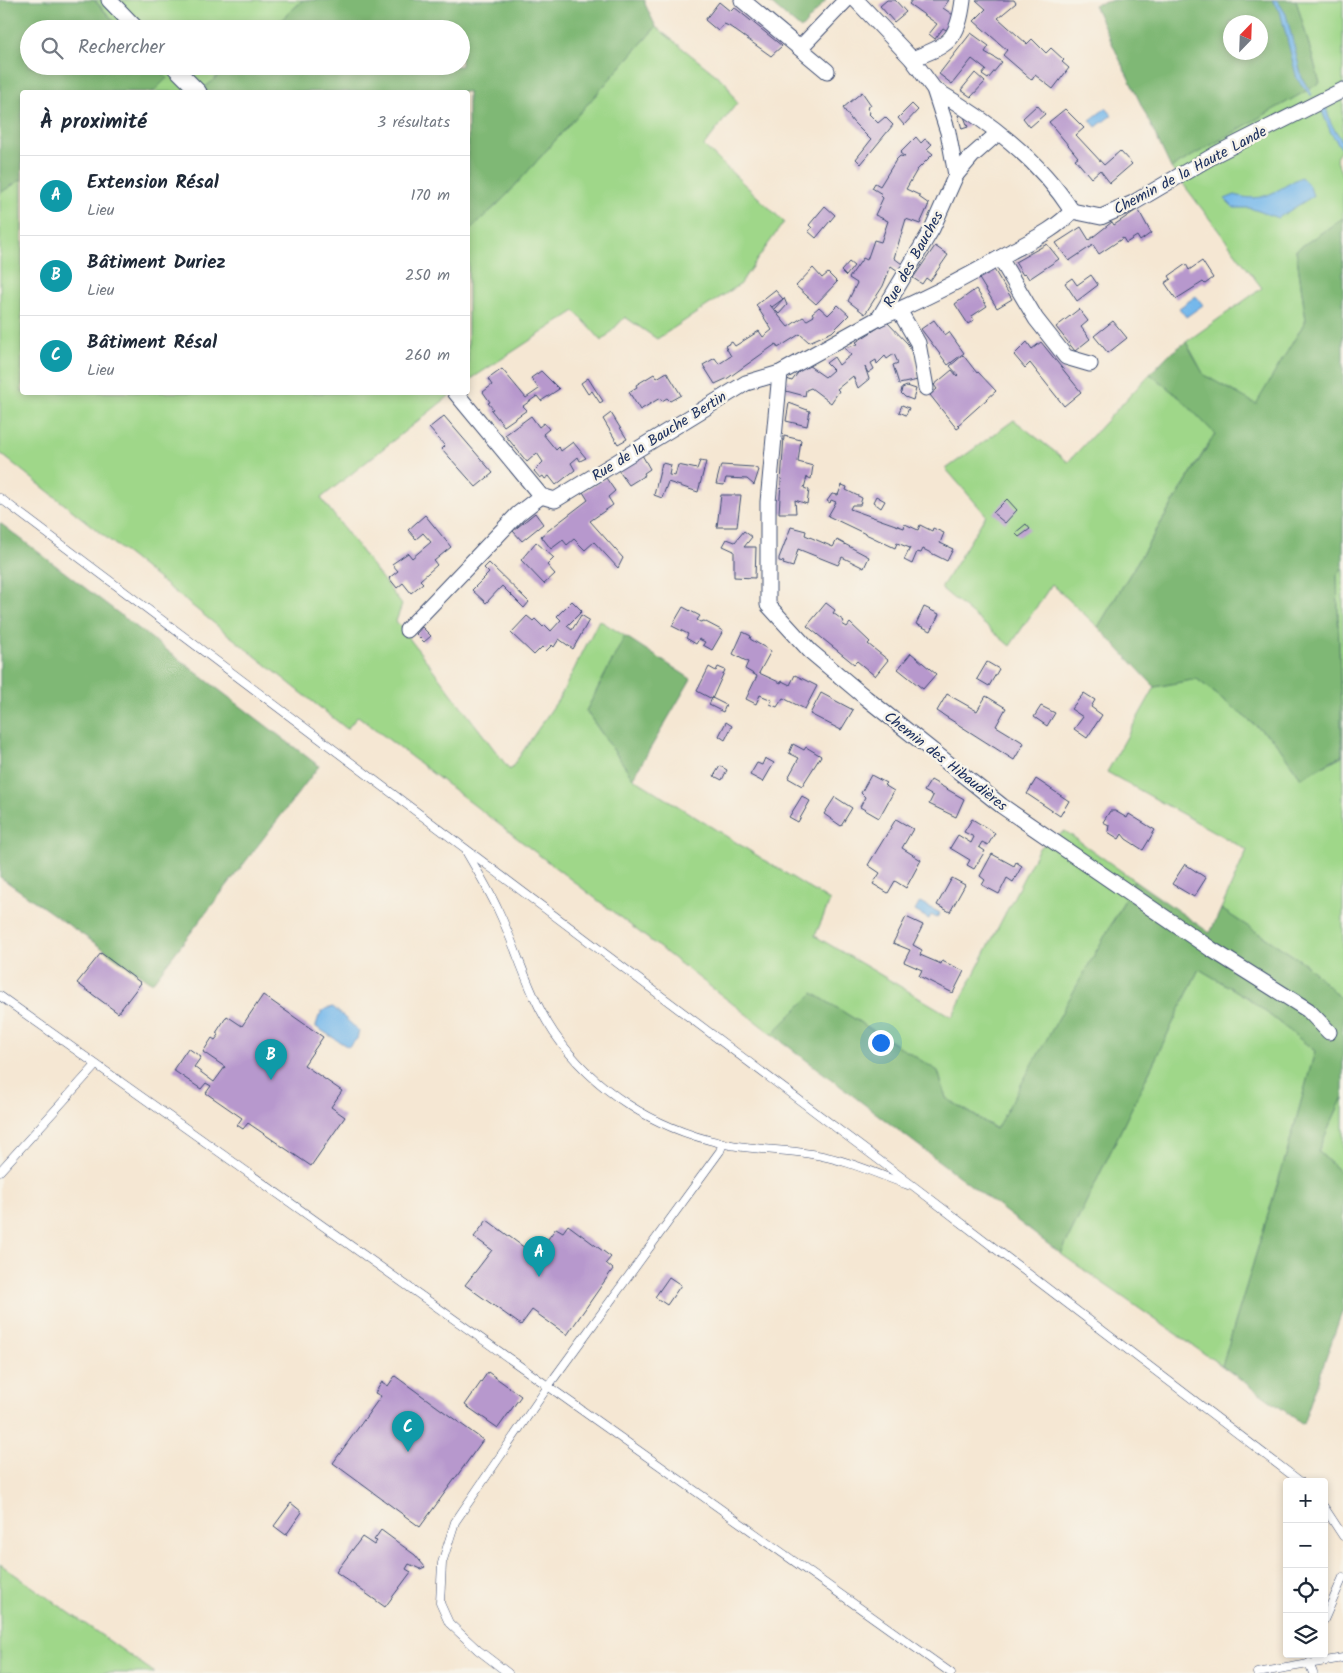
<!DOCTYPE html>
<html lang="fr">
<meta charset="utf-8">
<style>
body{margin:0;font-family:Kalam,sans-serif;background:#f6f6f7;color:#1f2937}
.controls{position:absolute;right:15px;bottom:15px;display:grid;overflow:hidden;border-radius:5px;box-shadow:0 2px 8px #0003}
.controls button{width:45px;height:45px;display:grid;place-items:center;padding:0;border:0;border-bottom:1px solid #e0e1e3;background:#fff;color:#1f2937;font:25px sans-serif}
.compass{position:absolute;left:1223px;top:15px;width:45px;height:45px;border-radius:50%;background:#fff;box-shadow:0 2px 8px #0003;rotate:23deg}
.you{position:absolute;left:880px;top:1042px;width:18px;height:18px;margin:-12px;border:4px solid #fff;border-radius:50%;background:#1a73e8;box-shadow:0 0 0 8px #1a73e833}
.badge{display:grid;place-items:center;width:32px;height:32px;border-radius:50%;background:#d1495b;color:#fff;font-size:16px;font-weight:700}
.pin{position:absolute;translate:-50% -41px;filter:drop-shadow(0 1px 2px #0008)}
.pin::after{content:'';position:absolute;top:26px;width:18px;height:15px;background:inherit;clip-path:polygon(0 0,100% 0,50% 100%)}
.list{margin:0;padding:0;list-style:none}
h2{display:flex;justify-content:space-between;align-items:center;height:65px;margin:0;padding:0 20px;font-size:21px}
h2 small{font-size:16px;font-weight:400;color:#747a83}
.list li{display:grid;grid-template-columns:32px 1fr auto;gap:15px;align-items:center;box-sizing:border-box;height:80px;padding:0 20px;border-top:1px solid #e0e1e3}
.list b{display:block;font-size:19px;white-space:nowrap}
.list p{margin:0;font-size:16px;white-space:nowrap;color:#747a83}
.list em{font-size:16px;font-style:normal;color:#747a83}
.icon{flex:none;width:28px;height:28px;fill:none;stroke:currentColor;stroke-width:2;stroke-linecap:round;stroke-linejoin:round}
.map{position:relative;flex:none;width:1343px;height:1673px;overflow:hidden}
.search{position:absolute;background:#fff;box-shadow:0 2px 8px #0003;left:20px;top:20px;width:450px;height:55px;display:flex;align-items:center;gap:12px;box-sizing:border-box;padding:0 18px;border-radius:28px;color:#747a83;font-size:19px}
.panel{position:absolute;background:#fff;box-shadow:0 2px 8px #0003;left:20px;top:90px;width:450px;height:305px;border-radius:5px}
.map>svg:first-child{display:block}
.green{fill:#9fd789;stroke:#5d8374}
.forest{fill:#7fb875;stroke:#4d746a;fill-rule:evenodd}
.water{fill:#75b8eb;stroke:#4874a4}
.building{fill:#b798cd}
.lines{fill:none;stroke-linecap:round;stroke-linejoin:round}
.lane-casing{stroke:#3c4b70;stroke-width:9}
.street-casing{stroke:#3c4b70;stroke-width:17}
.lane{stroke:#fff;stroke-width:8}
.street{stroke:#fff;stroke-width:15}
.labels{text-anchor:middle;stroke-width:5;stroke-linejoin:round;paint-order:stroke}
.street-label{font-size:15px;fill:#1b2f5e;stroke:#f7f3e8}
</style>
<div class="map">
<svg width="1343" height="1673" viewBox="0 0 1343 1673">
<rect width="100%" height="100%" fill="#f7f3e8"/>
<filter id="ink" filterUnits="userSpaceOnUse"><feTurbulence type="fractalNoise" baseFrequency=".02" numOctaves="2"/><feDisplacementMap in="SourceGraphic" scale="10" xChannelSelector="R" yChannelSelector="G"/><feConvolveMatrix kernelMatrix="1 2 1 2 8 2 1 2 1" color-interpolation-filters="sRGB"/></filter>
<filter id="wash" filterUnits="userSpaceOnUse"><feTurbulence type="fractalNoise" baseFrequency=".0096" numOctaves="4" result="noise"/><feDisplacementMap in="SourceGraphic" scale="20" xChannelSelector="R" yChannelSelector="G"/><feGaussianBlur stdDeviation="1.12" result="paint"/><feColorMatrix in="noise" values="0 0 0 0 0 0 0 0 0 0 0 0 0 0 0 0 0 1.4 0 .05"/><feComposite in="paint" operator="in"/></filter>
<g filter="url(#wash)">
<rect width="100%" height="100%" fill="#f5e7d3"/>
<!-- green -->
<g class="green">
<polygon points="95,0 303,0 271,29 121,29"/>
<polygon points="1296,0 1343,0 1343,146 1336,157 1343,179 1343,218 1296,250 1306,320 1256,405 1204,375 1186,342 1262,288 1171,168 1320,83"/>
<polygon points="656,27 726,83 737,103 704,146 784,222 739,285 657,339 625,317 602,341 575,311 468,381 468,232 505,197"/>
<polygon points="156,66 229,66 200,92 153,92 167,78"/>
<polygon points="22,179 22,392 453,393 321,498 402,605 396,621 510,770 560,697 599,620 625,636 586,711 633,778 830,901 815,936 952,1017 1039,848 1065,831 1134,880 1120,909 997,1129 946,1098 938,1071 813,993 772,1034 358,716 347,729 0,453 0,193"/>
<polygon points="1150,374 1180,398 1215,433 1098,627 1052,584 1010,646 941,588 986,515 946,469 1014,420 1068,462"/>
<polygon points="1343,567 1343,1001 1306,964 1221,909 1247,850 1107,772 1155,687 1197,679 1274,740 1301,778 1342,756 1337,575"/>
<polygon points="1199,969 1248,998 1315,1051 1288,1149 1222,1366 1061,1254"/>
<polygon points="1343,1097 1343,1175 1318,1151"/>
<polygon points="0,1564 155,1673 0,1673"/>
</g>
<!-- forest -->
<g class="forest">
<polygon points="0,0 94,0 121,29 29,29 29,66 156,66 167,78 153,92 22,92 22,179 0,193"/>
<polygon points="303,0 645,0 645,4 656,27 505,197 468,232 468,92 200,92 229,66 461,66 461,29 271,29"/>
<polygon points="767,0 826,0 801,29"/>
<path d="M 1114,0 L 1296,0 L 1320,83 L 1171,168 L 1094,5 ZM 1230,22 L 1260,22 L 1260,52 L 1230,52 Z"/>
<polygon points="1343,218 1343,567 1337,575 1342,755 1301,778 1274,740 1197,679 1155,687 1098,627 1215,434 1180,398 1150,374 1168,355 1186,342 1204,375 1256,404 1306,320 1296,250"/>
<polygon points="0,523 319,766 152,983 0,877"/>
<polygon points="625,636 691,679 633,778 586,711"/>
<polygon points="1134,880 1210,933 1221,909 1306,964 1343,1001 1343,1097 1318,1151 1343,1175 1343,1309 1303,1424 1222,1366 1288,1149 1315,1051 1248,998 1199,969 1061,1254 772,1034 813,993 938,1071 946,1098 996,1129 1120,909"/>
</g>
<!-- water -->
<g class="water">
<polygon points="1272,0 1277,0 1286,14 1302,78 1312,95 1310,95 1297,79 1280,11"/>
<polygon points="1326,107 1331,124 1343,142 1343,151 1331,133 1321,109"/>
<polygon points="1106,108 1112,115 1096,127 1090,120"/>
<path d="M 1301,177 L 1310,187 L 1313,196 L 1278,218 L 1250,208 L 1234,208 L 1225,199 L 1235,195 C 1264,204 1276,190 1301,177 Z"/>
<polygon points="1196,296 1203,305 1186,317 1179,308"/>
<polygon points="920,902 940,913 937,918 931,915 929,919 915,911"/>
<path d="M 333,1007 L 359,1031 L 357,1039 L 348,1047 L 316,1027 C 318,1016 321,1008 333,1007 Z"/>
</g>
<g id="blocks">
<!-- building -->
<g class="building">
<polygon points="887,0 895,0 906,12 894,22 880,6"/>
<polygon points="912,0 949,0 943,8 956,17 946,30 943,28 935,39 929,34 937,24 909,4"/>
<polygon points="976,0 1014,0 1016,3 998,18 1027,44 1032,39 1046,53 1051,48 1064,60 1062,62 1069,68 1053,89 1035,75 1032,80 1003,55 1007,50 974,21 986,9"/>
<polygon points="719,2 730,11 734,7 782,46 771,56 729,26 724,24 718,31 705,20"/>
<polygon points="971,33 989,46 985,52 1002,62 988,79 982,75 986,70 972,59 952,84 939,74"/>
<polygon points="975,73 985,82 971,97 961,90"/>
<polygon points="862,92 871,105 867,108 870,113 869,114 878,123 885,117 893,125 861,164 856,159 871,140 853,122 843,108"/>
<polygon points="912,104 918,110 904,125 898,118"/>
<polygon points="1037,105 1045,114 1030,127 1023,118"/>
<polygon points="1065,109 1084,128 1076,135 1104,165 1120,151 1132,164 1110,183 1100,170 1091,178 1075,159 1078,157 1049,122"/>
<polygon points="963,114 968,127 962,129 958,115"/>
<polygon points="916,137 921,143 925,139 932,144 927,149 933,154 917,170 906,189 919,195 919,197 929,204 920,224 906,219 894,258 902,264 898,271 891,266 883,286 865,314 848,301 857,283 849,278 863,258 867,260 874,240 881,242 888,221 875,215 883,198 881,196 882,194 872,188 875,183 880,186 896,160 900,156 905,157 900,153"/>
<polygon points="825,206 835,215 816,238 808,231 812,228 809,225"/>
<polygon points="1138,209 1151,233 1140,241 1137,236 1126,243 1123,238 1099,254 1093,245 1069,261 1056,243 1081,227 1089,240 1112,222 1114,225"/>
<polygon points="1047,244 1059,259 1029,279 1025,273 1023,275 1015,262"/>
<polygon points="935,246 948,255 930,281 926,278 922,284 913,278"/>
<polygon points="1202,261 1213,278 1205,284 1203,282 1176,299 1165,283 1171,279 1169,276 1186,264 1189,270"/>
<polygon points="849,262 854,266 846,276 841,271"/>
<polygon points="813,268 822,278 828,273 837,282 816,304 796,286"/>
<polygon points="993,268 1012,299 997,308 978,277"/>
<polygon points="1091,275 1098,285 1077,301 1065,283 1072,278 1077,285"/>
<polygon points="976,289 987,306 972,316 974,320 968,324 955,304"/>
<polygon points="775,290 783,299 772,307 770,305 788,327 803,317 807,320 814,316 812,313 819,307 828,315 838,305 849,315 832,332 809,342 800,334 778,348 776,344 728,378 715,384 703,365 715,358 719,364 731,356 725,346 732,342 735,346 759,331 763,337 772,330 756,305"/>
<polygon points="784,298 787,305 779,314 774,309"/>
<polygon points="1079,309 1088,321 1081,327 1090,339 1075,351 1056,327"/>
<polygon points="934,320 945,335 949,332 964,353 948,365 921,329"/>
<polygon points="1113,321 1127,338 1108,353 1094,336"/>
<polygon points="887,322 908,344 914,358 918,380 899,384 893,365 898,363 894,354 887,359 885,356 877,364 876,360 871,363 874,369 868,373 865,367 869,379 858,388 853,376 837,389 839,391 831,403 811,388 806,390 805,396 786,391 787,379 792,381 805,363 825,377 833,370 826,363 834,357 839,365 851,355 845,348 858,344 856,342"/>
<polygon points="1027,342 1032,349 1041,342 1081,392 1064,406 1030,363 1025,368 1014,355"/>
<polygon points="963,355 977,373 978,372 996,391 958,425 960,427 957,429 930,395 937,389 934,385 952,370 957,376 958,375 950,366"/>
<polygon points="502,369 526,398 539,389 531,378 541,371 559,389 541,401 537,396 523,406 527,410 504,426 491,410 493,409 488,403 490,402 483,392 492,385 488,379"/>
<polygon points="667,372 681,395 670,401 667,398 662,401 660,398 640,410 629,392 637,387 636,385 654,374 657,378"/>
<polygon points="588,378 595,389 603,401 600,403 592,391 588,394 581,383"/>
<polygon points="907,386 916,389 913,400 905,397 901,393 902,388"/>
<polygon points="789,403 810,411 807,426 786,421"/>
<polygon points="902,405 909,408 906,415 899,412"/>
<polygon points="611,413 627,439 618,444 603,419"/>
<polygon points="444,416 493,473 476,487 442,449 445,446 429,428"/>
<polygon points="531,416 539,427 544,423 549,429 543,434 556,450 559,447 561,451 573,442 586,458 580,461 578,457 571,463 575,470 556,485 549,476 545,479 543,476 540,478 534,471 543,462 537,453 527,462 505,435"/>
<polygon points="784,436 801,440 798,462 813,466 811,479 807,477 804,488 809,490 807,504 795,500 796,513 779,513"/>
<polygon points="642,455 650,469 644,473 645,475 629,485 618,470"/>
<polygon points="700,461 706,462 698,492 668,482 662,498 654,495 662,463 671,465 669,475 675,476 678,465 697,469"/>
<polygon points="721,465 753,467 759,470 754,485 747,479 726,478 724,485 716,484"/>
<polygon points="606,478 615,491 608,497 613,505 590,521 623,558 618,568 594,542 585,550 574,539 567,545 563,540 551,549 541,536 588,500 583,492"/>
<polygon points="842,485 847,487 846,490 862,498 860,505 852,505 850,509 904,528 905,524 918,530 920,525 932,531 933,528 944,533 940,543 953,549 947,561 923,549 921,553 917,552 912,564 904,560 910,548 897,543 895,548 828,516 836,502 831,500 830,503 827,501 832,494 838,495"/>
<polygon points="721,495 741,495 737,527 717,527"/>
<polygon points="876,496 885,501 881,508 873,502"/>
<polygon points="1007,499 1017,510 1005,523 993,513"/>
<polygon points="535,513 543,524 522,541 513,531"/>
<polygon points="425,515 451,547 434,561 437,565 420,580 423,583 411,593 403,583 397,588 389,578 398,571 392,564 408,553 412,558 431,542 423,533 416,539 408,530"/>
<polygon points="1026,524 1030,529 1019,537 1015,533"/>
<polygon points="791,527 806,531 805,535 833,547 837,540 869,557 864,568 842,557 838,565 798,549 793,567 783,564 784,562 779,561 779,558"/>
<polygon points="744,531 752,537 744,547 756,547 755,578 734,577 734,551 723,546 727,539 735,542"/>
<polygon points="536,542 554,558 547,565 555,574 544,584 521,560"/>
<polygon points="489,563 529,602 524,608 502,586 486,603 472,590 489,573 484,568"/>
<polygon points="572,601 582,611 567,626 572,630 581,615 589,620 573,649 559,639 554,647 552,645 546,651 542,647 534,655 511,633 527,616 533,621 535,619 543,627 545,625 551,631 561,620 557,616"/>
<polygon points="826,603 835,610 833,613 844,621 842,624 847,627 850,623 870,642 868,644 888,660 875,676 857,661 854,664 807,626"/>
<polygon points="683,607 700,616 697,620 700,622 704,621 723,631 712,650 703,645 705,642 699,639 696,644 686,638 688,634 672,626"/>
<polygon points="924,607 939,614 931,631 916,624"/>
<polygon points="422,627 431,636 424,642 416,634"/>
<polygon points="743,632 751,636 750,639 771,651 759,673 781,683 782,681 790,685 795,675 817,686 805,709 783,698 777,707 770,704 772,700 760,695 756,704 746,699 757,676 745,669 748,662 733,654"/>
<polygon points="911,653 936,674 923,689 898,669"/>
<polygon points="987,662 999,669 989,686 977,679"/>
<polygon points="709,667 716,671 718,667 725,670 712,699 697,691"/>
<polygon points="821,693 853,710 841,730 810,714"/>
<polygon points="1084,693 1095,700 1091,707 1102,715 1087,738 1074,729 1083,717 1071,709"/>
<polygon points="947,694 977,711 986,696 1006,708 996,726 1024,743 1014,760 937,711"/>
<polygon points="712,698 726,705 723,712 709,705"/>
<polygon points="1041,706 1055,713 1047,726 1034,717"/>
<polygon points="726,722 732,726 725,740 719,736"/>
<polygon points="793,744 804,750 806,747 821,756 802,786 788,778 799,758 789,753"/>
<polygon points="765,758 774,763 763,782 750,775 757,763 762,765"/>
<polygon points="720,766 727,770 722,780 714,776"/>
<polygon points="871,775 886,783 884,785 894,791 879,818 860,807 865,797 861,793"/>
<polygon points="1036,779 1069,801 1060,816 1027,794"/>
<polygon points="931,780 964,799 956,817 929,804 933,796 924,791"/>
<polygon points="802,796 810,801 798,822 789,817"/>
<polygon points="835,797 852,808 841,826 824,814"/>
<polygon points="1110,811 1115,811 1127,818 1129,814 1155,830 1143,850 1126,839 1122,834 1119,839 1108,832 1109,825 1103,822"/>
<polygon points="896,819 913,829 902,848 921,860 906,888 895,881 888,893 873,884 880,873 868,865"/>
<polygon points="972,819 995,833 988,845 982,842 979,847 985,851 974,869 967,865 970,860 950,848 958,835 971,843 974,837 964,832"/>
<polygon points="992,854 1014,866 1016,862 1022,866 1013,882 1007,878 999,894 982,885 985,880 980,876"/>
<polygon points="1185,864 1206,878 1194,897 1172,884"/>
<polygon points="952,878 965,885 950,912 937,905"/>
<polygon points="906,917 923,925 913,945 922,950 920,955 941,964 942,961 964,971 953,993 919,976 922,970 904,962 910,950 893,943"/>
<polygon points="101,953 141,983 118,1013 77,983"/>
<polygon points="263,995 323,1037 304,1065 342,1091 331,1107 345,1117 311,1166 248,1123 243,1129 237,1125 242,1118 206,1093 211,1086 206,1083 201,1089 173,1070 188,1048 201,1057 194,1067 214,1082 225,1067 203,1052 212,1038 215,1040 219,1035 216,1033 227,1016 242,1026"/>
<polygon points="487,1220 533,1254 530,1259 532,1261 556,1228 563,1232 568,1225 611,1257 606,1263 613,1269 567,1335 532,1310 521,1325 465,1285 492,1250 474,1237"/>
<polygon points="669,1277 681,1285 667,1305 655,1297"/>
<polygon points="488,1372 521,1396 498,1428 465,1405"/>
<polygon points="395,1376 483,1440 420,1527 333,1463 381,1396 375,1393 382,1382 388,1386"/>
<polygon points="291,1503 302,1512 286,1535 274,1526"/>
<polygon points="381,1530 415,1555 425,1567 420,1569 409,1564 406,1569 411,1572 385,1607 336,1572 362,1537 374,1545 377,1541 374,1540"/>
</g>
</g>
</g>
<g filter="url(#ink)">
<use href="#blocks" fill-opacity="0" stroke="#3c4b70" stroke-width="1"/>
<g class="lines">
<!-- lane casing -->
<g class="lane-casing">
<g id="lane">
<polyline points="0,498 916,1188 1301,1482"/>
<path d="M 467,853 C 478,872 490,892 499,912 C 518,952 529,996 554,1033 C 593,1090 654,1128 721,1143 C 750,1150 781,1149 811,1154 C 845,1159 877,1174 908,1185"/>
<polyline points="0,996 951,1673"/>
<polyline points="0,1171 96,1065"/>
<polyline points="1324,1507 1343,1536"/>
<polyline points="1324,1620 1343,1577"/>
<polyline points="1309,1663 1313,1673"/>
<polyline points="508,1673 478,1650 449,1623 440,1603 442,1563 455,1522 549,1385 720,1151 723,1143"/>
<polyline points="1257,1673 1343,1658"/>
</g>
</g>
<!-- street casing -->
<g class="street-casing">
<g id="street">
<polyline points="109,0 137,29"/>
<polyline points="742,0 827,71"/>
<polyline points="800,48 846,0"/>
<path d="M 912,59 C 949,45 958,40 963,0"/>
<polyline points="173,66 199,92"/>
<path d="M 934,89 C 988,121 1038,158 1072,211"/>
<polyline points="956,175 972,156 998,133"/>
<polyline points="1072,211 1101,217 1133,203 1218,153 1343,90"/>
<polyline points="1000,258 1036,319 1066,357 1090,364"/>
<polyline points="899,310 918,343 926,388"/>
<path d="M 879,318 C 926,299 969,276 1012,251 C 1034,239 1056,229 1072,211"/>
<polyline points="780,373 768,502 768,605 810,651 866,698 1002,806 1211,949 1308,1010 1329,1032"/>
<polyline points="455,392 541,496 555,500 746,383 780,373 879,318 932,229 956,175 948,132 934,89 912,59 856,0"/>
<polyline points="407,630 518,514 541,496"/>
</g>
</g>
<!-- lane -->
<use href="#lane" class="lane"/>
<!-- street -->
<use href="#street" class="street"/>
</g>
</g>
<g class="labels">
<!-- street labels -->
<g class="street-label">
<text transform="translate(1190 170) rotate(-28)" y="5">Chemin de la Haute Lande</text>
<text transform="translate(913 259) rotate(-61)" y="5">Rue des Bauches</text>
<text transform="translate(659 436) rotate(-32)" y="5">Rue de la Bauche Bertin</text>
<text transform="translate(946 761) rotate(38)" y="5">Chemin des Hibaudières</text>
</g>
</g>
</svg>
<div class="controls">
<button>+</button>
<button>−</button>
<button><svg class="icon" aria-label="locate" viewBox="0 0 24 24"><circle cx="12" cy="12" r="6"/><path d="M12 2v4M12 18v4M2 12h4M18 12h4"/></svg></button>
<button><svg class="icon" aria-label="layers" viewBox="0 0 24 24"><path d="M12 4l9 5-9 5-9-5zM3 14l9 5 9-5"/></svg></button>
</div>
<svg class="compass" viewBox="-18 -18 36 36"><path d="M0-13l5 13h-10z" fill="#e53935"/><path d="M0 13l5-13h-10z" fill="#747a83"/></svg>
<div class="you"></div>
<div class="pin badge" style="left:539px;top:1277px;background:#0f9aa8">A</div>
<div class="pin badge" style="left:271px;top:1080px;background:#0f9aa8">B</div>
<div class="pin badge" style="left:408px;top:1452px;background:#0f9aa8">C</div>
<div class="search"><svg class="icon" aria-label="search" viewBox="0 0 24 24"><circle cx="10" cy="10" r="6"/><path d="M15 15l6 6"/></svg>Rechercher</div>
<section class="panel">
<h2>À proximité<small>3 résultats</small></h2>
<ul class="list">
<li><span class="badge" style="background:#0f9aa8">A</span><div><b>Extension Résal</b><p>Lieu</p></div><em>170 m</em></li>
<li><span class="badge" style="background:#0f9aa8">B</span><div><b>Bâtiment Duriez</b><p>Lieu</p></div><em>250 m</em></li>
<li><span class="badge" style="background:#0f9aa8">C</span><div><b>Bâtiment Résal</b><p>Lieu</p></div><em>260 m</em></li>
</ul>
</section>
</div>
